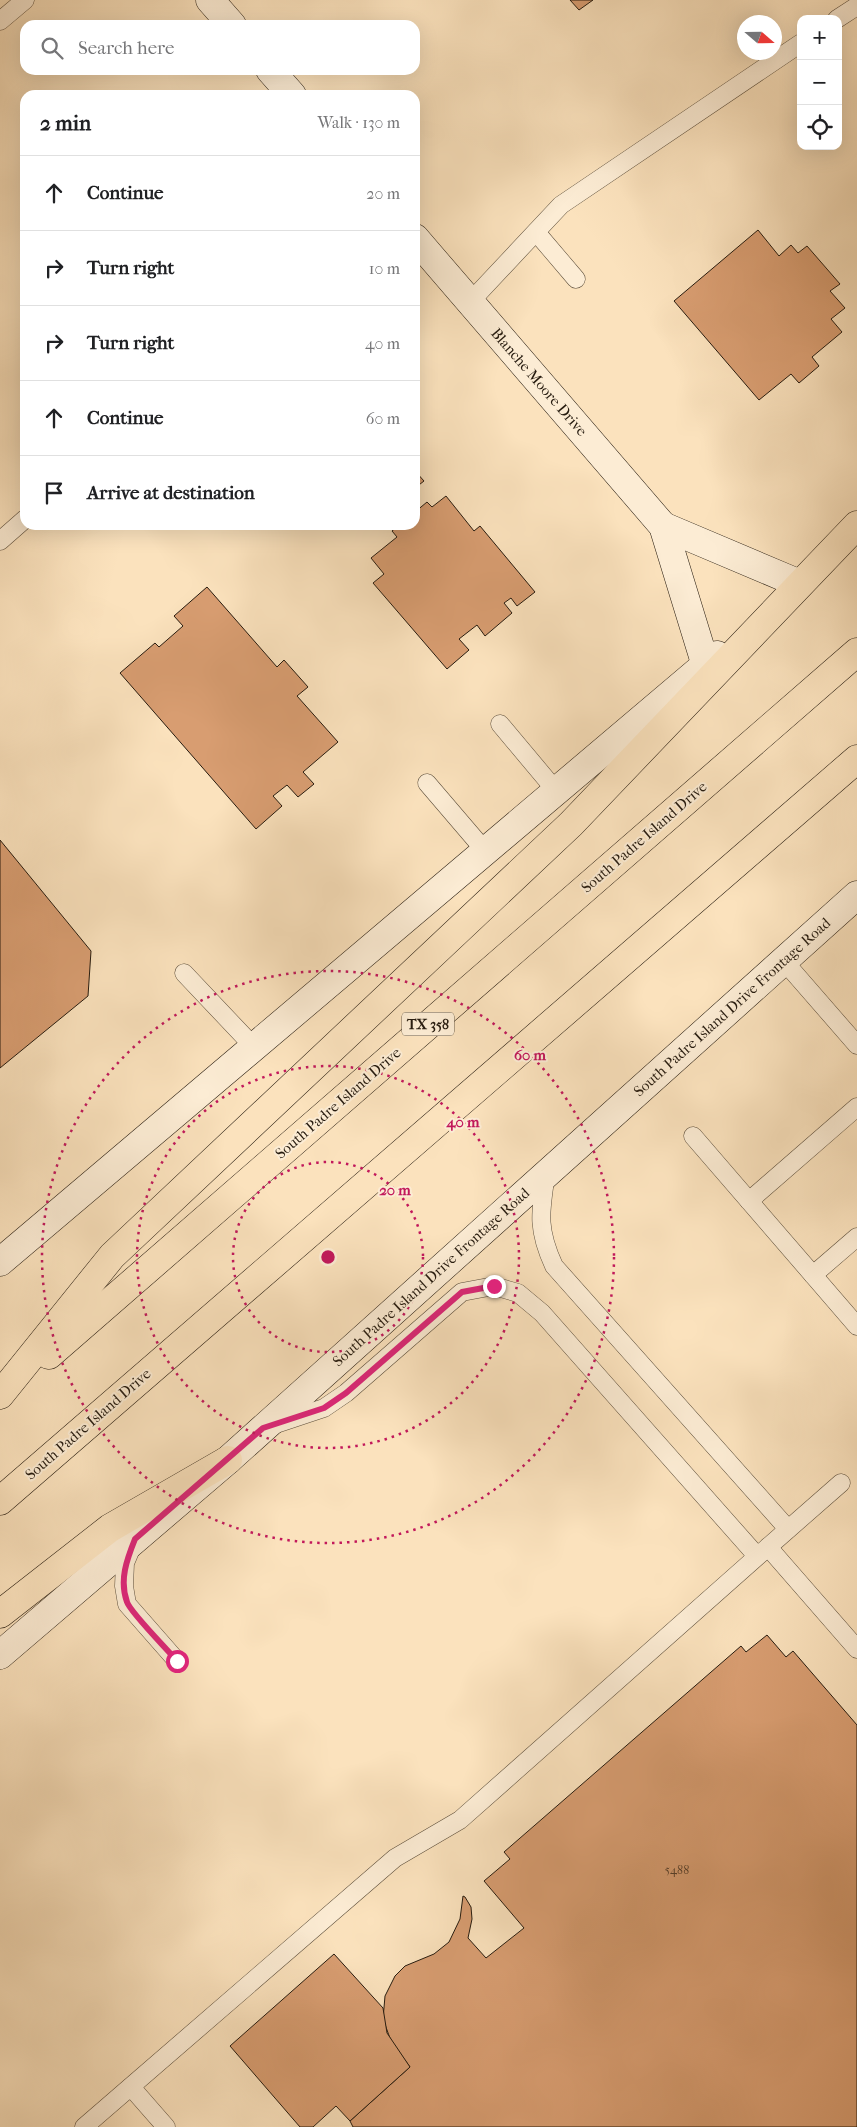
<!DOCTYPE html>
<meta charset="utf-8">
<style>
body{margin:0;font-family:"IM FELL French Canon",serif;background:#f2f2f2;color:#202124}
.controls{position:absolute;right:15px;top:15px;display:grid;overflow:hidden;border-radius:10px;box-shadow:0 5px 20px #0002}
.controls button{width:45px;height:45px;display:grid;place-items:center;padding:0;border:0;border-bottom:1px solid #e0e0e0;background:#fff;color:#202124;font:25px sans-serif}
.compass{position:absolute;left:737px;top:15px;width:45px;height:45px;border-radius:50%;background:#fff;box-shadow:0 5px 20px #0002;rotate:110deg}
.stop{position:absolute;width:15px;height:15px;margin:-11px;border:4px solid #db2777;border-radius:50%;background:#fff}
.stop.end{background:#db2777;border-color:#fff;box-shadow:0 1px 5px #0008}
.list{margin:0;padding:0;list-style:none}
h2{display:flex;justify-content:space-between;align-items:center;height:65px;margin:0;padding:0 20px;font-size:21px}
h2 small{font-size:16px;font-weight:400;color:#757577}
.list li{display:grid;grid-template-columns:32px 1fr auto;gap:15px;align-items:center;box-sizing:border-box;height:75px;padding:0 20px;border-top:1px solid #e0e0e0}
.list b{display:block;font-size:19px;white-space:nowrap}
.list em{font-size:16px;font-style:normal;color:#757577}
.icon{flex:none;width:28px;height:28px;fill:none;stroke:currentColor;stroke-width:2;stroke-linecap:round;stroke-linejoin:round}
.map{position:relative;flex:none;width:857px;height:2127px;overflow:hidden}
.search{position:absolute;background:#fff;box-shadow:0 5px 20px #0002;left:20px;top:20px;width:400px;height:55px;display:flex;align-items:center;gap:12px;box-sizing:border-box;padding:0 18px;border-radius:15px;color:#757577;font-size:19px}
.panel{position:absolute;background:#fff;box-shadow:0 5px 20px #0002;left:20px;top:90px;width:400px;height:440px;border-radius:15px}
.map>svg:first-child{display:block}
.building{fill:#d89d71;stroke:#261b0f}
.lines{fill:none;stroke-linecap:round;stroke-linejoin:round}
.lane-casing{stroke:#5b4d3a;stroke-width:19}
.secondary-casing{stroke:#261b0f;stroke-width:29}
.highway-casing{stroke:#261b0f;stroke-width:29}
.lane{stroke:#fcecd4;stroke-width:18}
.secondary{stroke:#fcecd4;stroke-width:28}
.highway{stroke:#fbe2bd;stroke-width:28}
.route{stroke:#db2777;stroke-width:6}
.ring{fill:none;stroke:#c2185b;stroke-width:2.5;stroke-dasharray:2.5 5}
.labels{text-anchor:middle;stroke-width:4;stroke-linejoin:round;paint-order:stroke}
.number-label{font-size:12px;fill:#523c28}
.shield{fill:#fcecd4;stroke:#665a4a;stroke-width:1}
.shield-label{font-size:14px;font-weight:bold;fill:#261b0f}
.street-label{font-size:15px;fill:#261b0f;stroke:#fcecd4}
.centre{fill:#c2185b;stroke:#fcecd4;stroke-width:2.5}
.ring-label{font-size:15px;text-anchor:middle;font-weight:bold;fill:#c2185b;stroke:#fcecd4;stroke-width:4;stroke-linejoin:round;paint-order:stroke}
</style>
<div class="map">
<svg width="857" height="2127" viewBox="0 0 857 2127">
<rect width="100%" height="100%" fill="#fbe2bd"/>
<filter id="stains"><feTurbulence type="fractalNoise" baseFrequency=".004" numOctaves="4"/><feColorMatrix values="0 0 0 0 .2 0 0 0 0 .09 0 0 0 0 .02 0 0 0 .5 -.17"/></filter>
<radialGradient id="worn" r=".72"><stop offset=".6" stop-color="#630" stop-opacity="0"/><stop offset="1" stop-color="#630" stop-opacity=".3"/></radialGradient>
<!-- building -->
<g class="building">
<polygon points="570,0 593,0 579,10"/>
<polygon points="758,230 779,256 791,245 798,253 807,246 840,284 830,291 845,308 831,319 842,332 812,357 819,366 799,383 791,374 759,400 674,301"/>
<polygon points="415,471 424,481 415,488"/>
<polygon points="446,496 474,531 480,526 535,592 517,606 511,598 504,603 512,613 485,636 477,625 459,639 469,650 447,669 373,583 384,574 371,558 397,537 392,531 399,525 415,525 415,512 427,502 432,507"/>
<polygon points="207,587 277,667 284,660 308,687 297,696 338,742 303,772 314,784 298,797 287,785 273,796 282,806 256,829 120,673 155,643 159,647 183,626 174,616"/>
<polygon points="0,840 91,951 88,996 0,1068"/>
<polygon points="767,1635 786,1657 793,1651 857,1725 857,2127 353,2127 350,2121 410,2067 391,2041 383,2019 385,1996 395,1976 405,1966 434,1954 449,1942 460,1919 463,1896 465,1897 471,1907 472,1919 468,1938 486,1958 524,1928 484,1881 510,1859 504,1852 741,1646 746,1652"/>
<polygon points="334,1954 383,2008 387,2033 410,2067 350,2121 336,2106 313,2127 300,2127 230,2046"/>
</g>
<g class="lines">
<!-- lane casing -->
<g class="lane-casing">
<g id="lane">
<polyline points="837,19 857,6"/>
<polyline points="0,21 25,0"/>
<polyline points="536,232 576,279"/>
<polyline points="470,302 561,205 801,43"/>
<polyline points="0,541 25,519"/>
<polyline points="500,724 557,792"/>
<polyline points="427,783 486,852"/>
<polyline points="783,960 857,1045"/>
<polyline points="184,973 254,1047"/>
<polyline points="693,1136 857,1326"/>
<path d="M 546,1174 C 540,1213 537,1229 554,1266 L 788,1529"/>
<polyline points="749,1201 857,1107"/>
<polyline points="813,1275 857,1237"/>
<polyline points="273,1425 324,1408 346,1393 462,1292 494,1286 518,1293 542,1313 757,1556"/>
<polyline points="133,1544 125,1563 124,1586 127,1604 177,1661"/>
<polyline points="768,1547 841,1483"/>
<polyline points="131,2087 166,2127"/>
<polyline points="84,2127 395,1858 460,1820 768,1547 857,1649"/>
</g>
</g>
<!-- secondary casing -->
<g class="secondary-casing">
<g id="secondary">
<polyline points="210,0 232,25"/>
<polyline points="270,70 292,95"/>
<polyline points="415,238 663,526 706,666"/>
<polyline points="663,526 793,581"/>
<polyline points="0,1262 717,655"/>
<polyline points="0,1655 228,1460 857,895"/>
</g>
</g>
<!-- highway casing -->
<g class="highway-casing">
<g id="highway">
<polyline points="49,1355 857,652"/>
<polyline points="0,1395 112,1256 571,824 857,525"/>
<polyline points="0,1501 857,759"/>
<polyline points="0,1614 110,1528 228,1460"/>
</g>
</g>
<!-- lane -->
<use href="#lane" class="lane"/>
<!-- secondary -->
<use href="#secondary" class="secondary"/>
<!-- highway -->
<use href="#highway" class="highway"/>
</g>
<g class="lines">
<!-- route -->
<path class="route" d="M 177,1661 C 168,1650 130,1612 127,1602 C 119,1580 127,1559 135,1539 L 263,1428 L 324,1408 L 346,1393 L 462,1292 L 494,1286"/>
</g>
<!-- distance rings -->
<g class="ring">
<circle cx="328" cy="1257" r="95"/>
<circle cx="328" cy="1257" r="191"/>
<circle cx="328" cy="1257" r="286"/>
</g>
<g class="labels">
<!-- number labels -->
<g class="number-label">
<text x="677" y="1874">5488</text>
</g>
<!-- shield labels -->
<rect class="shield" x="402" y="1012.5" width="52" height="23" rx="4"/>
<g class="shield-label">
<text x="428" y="1029">TX 358</text>
</g>
<!-- street labels -->
<g class="street-label">
<text transform="translate(539 382) rotate(49)" y="5">Blanche Moore Drive</text>
<text transform="translate(644 837) rotate(-41)" y="5">South Padre Island Drive</text>
<text transform="translate(732 1007) rotate(-42)" y="5">South Padre Island Drive Frontage Road</text>
<text transform="translate(338 1103) rotate(-41)" y="5">South Padre Island Drive</text>
<text transform="translate(431 1277) rotate(-42)" y="5">South Padre Island Drive Frontage Road</text>
<text transform="translate(88 1424) rotate(-41)" y="5">South Padre Island Drive</text>
</g>
</g>
<circle cx="328" cy="1257" r="8" class="centre"/>
<g class="ring-label">
<text x="530" y="1060">60 m</text>
<text x="463" y="1127">40 m</text>
<text x="395" y="1195">20 m</text>
</g>
<rect width="100%" height="100%" filter="url(#stains)"/>
<rect width="100%" height="100%" fill="url(#worn)"/>
</svg>
<div class="controls">
<button>+</button>
<button>−</button>
<button><svg class="icon" aria-label="locate" viewBox="0 0 24 24"><circle cx="12" cy="12" r="6"/><path d="M12 2v4M12 18v4M2 12h4M18 12h4"/></svg></button>
</div>
<svg class="compass" viewBox="-18 -18 36 36"><path d="M0-13l5 13h-10z" fill="#e53935"/><path d="M0 13l5-13h-10z" fill="#757577"/></svg>
<div class="stop" style="left:177px;top:1661px"></div>
<div class="stop end" style="left:494px;top:1286px"></div>
<div class="search"><svg class="icon" aria-label="search" viewBox="0 0 24 24"><circle cx="10" cy="10" r="6"/><path d="M15 15l6 6"/></svg>Search here</div>
<section class="panel">
<h2>2 min<small>Walk · 130 m</small></h2>
<ul class="list">
<li><svg class="icon" aria-label="ahead" viewBox="0 0 24 24"><path d="M12 20V5M6 11l6-6 6 6"/></svg><div><b>Continue</b></div><em>20 m</em></li>
<li><svg class="icon" aria-label="right" viewBox="0 0 24 24"><path d="M7 20v-9h11M14 6l5 5-5 5"/></svg><div><b>Turn right</b></div><em>10 m</em></li>
<li><svg class="icon" aria-label="right" viewBox="0 0 24 24"><path d="M7 20v-9h11M14 6l5 5-5 5"/></svg><div><b>Turn right</b></div><em>40 m</em></li>
<li><svg class="icon" aria-label="ahead" viewBox="0 0 24 24"><path d="M12 20V5M6 11l6-6 6 6"/></svg><div><b>Continue</b></div><em>60 m</em></li>
<li><svg class="icon" aria-label="arrive" viewBox="0 0 24 24"><path d="M6 21V4h12l-3 4 3 4H6"/></svg><div><b>Arrive at destination</b></div></li>
</ul>
</section>
</div>
